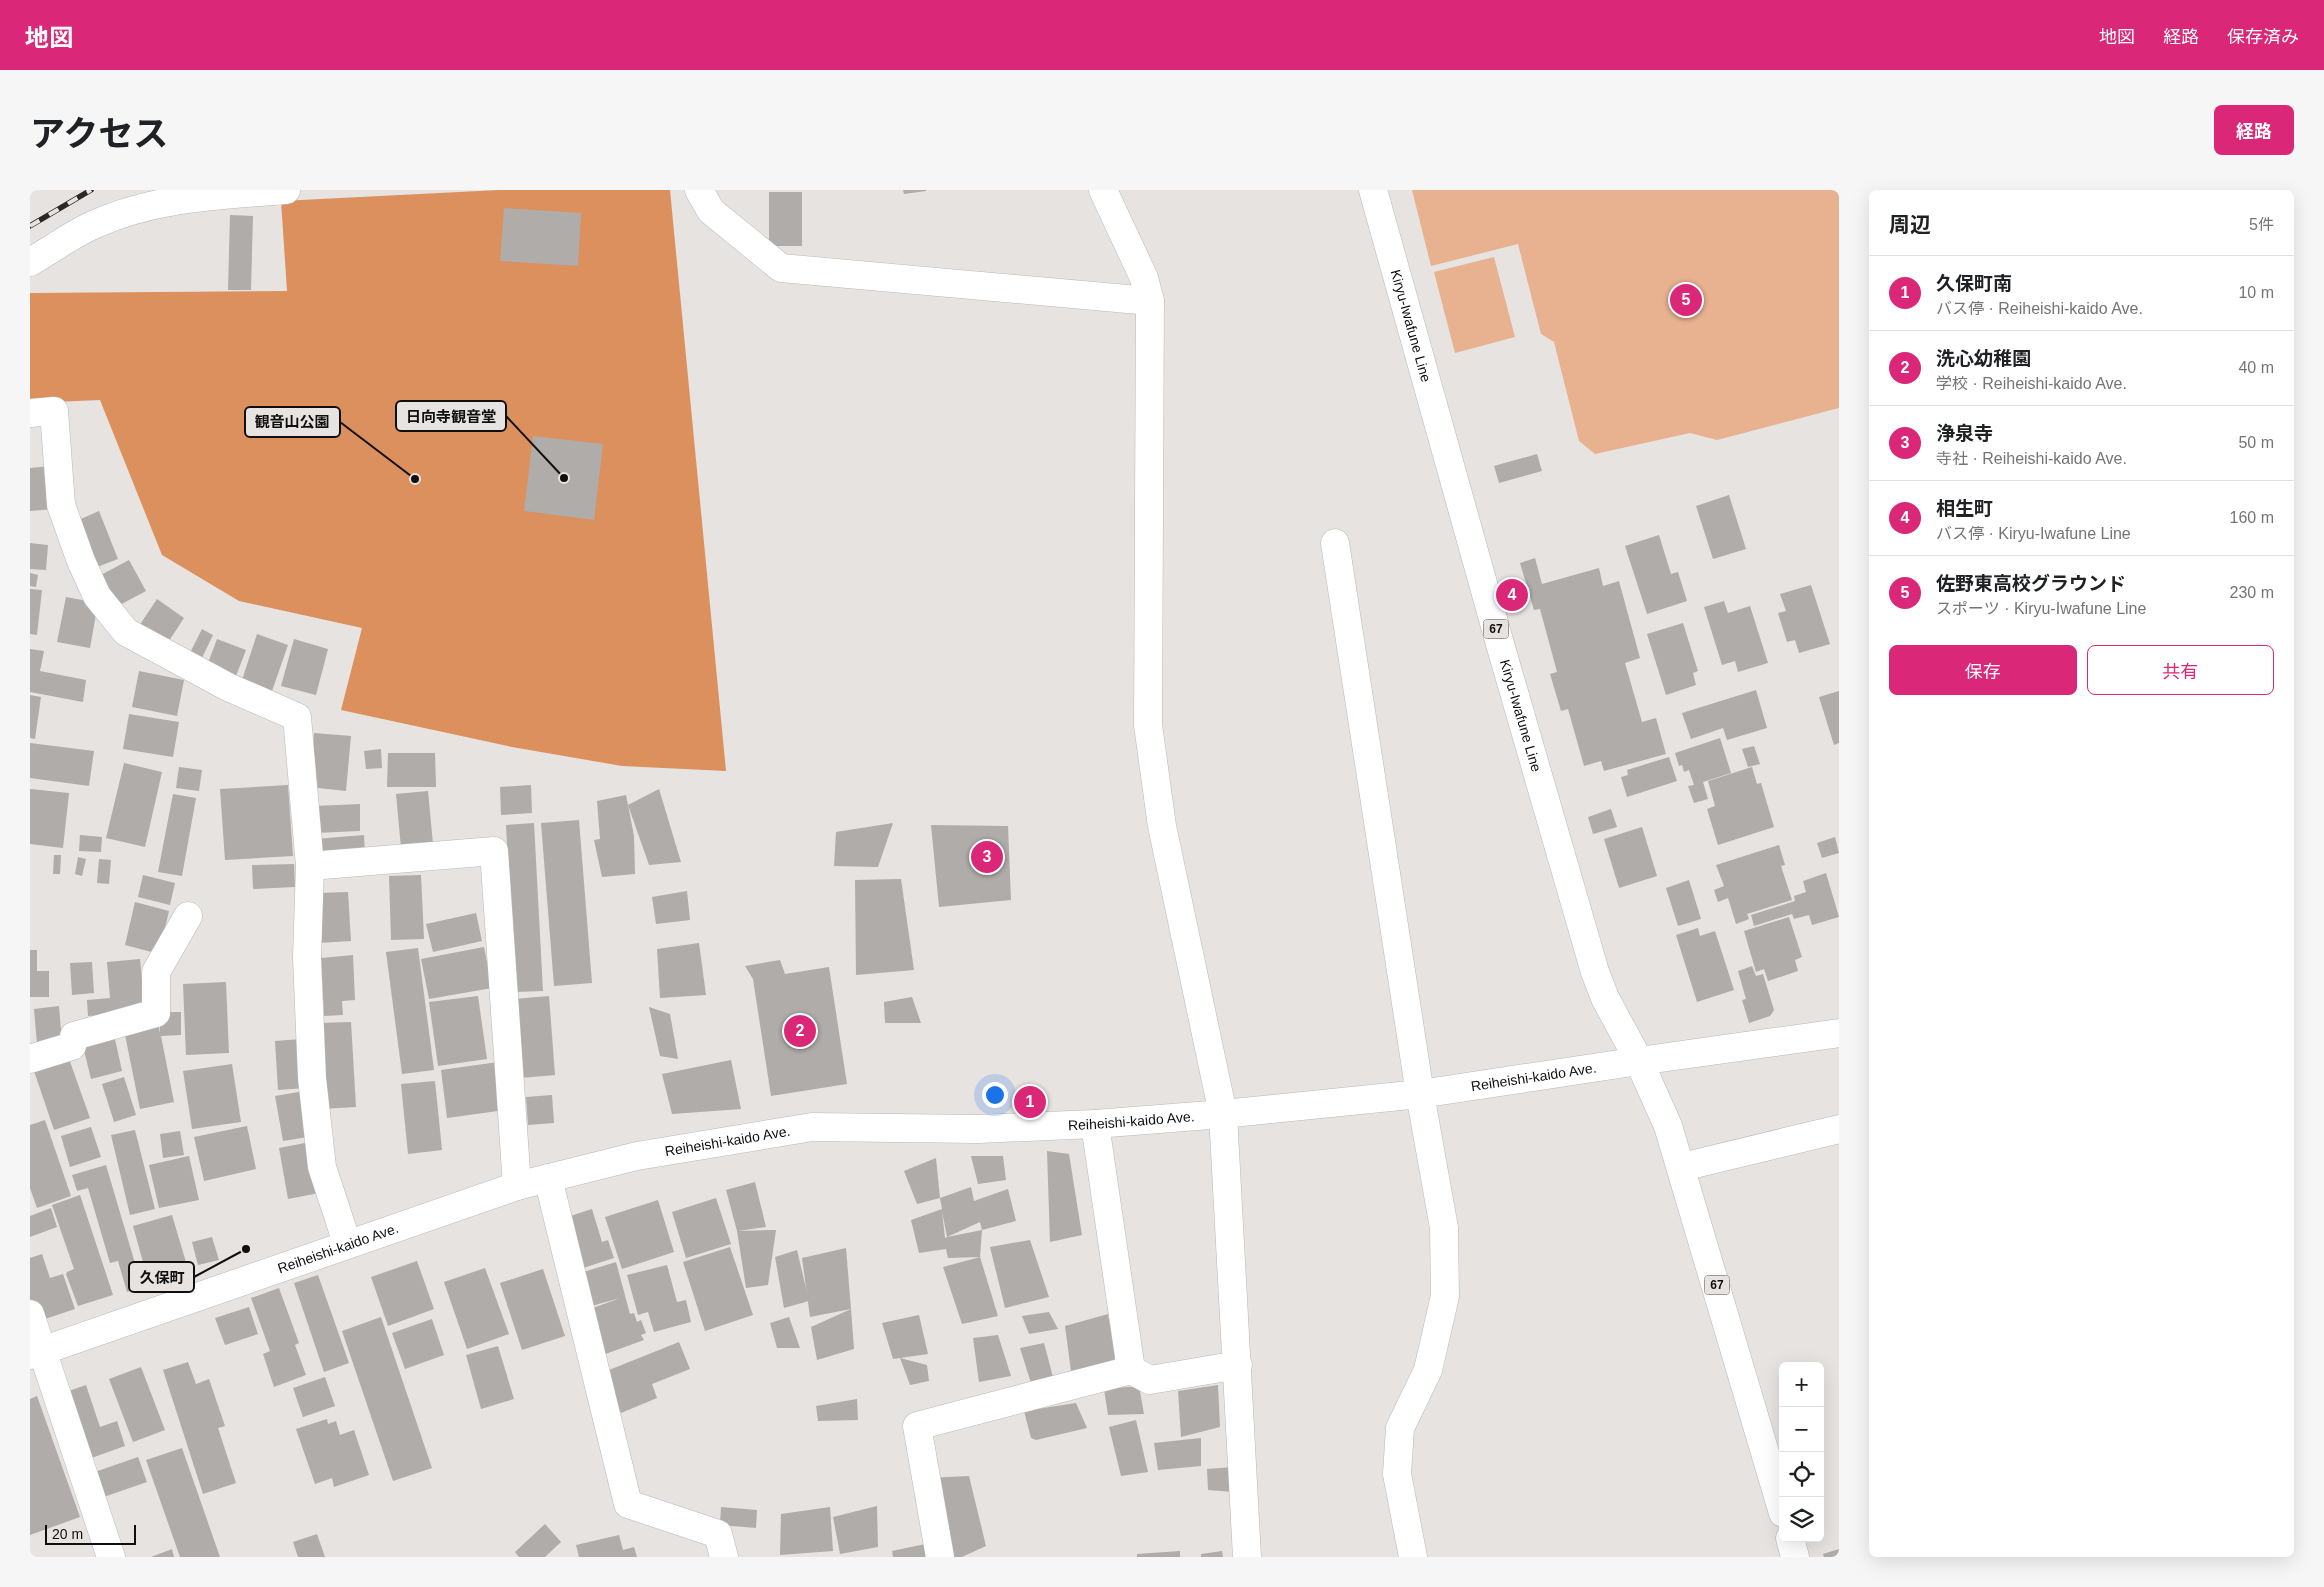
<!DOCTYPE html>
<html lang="ja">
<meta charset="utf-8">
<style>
body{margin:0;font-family:Helvetica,"Noto Sans JP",sans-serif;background:#f6f6f6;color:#202124}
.controls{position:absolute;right:15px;bottom:15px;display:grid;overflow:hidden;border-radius:8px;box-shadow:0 5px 20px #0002}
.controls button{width:45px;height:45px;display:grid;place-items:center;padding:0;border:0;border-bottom:1px solid #e0e0e0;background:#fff;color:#202124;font:25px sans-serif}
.scale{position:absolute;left:15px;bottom:12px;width:91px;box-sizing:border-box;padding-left:5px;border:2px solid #100f0f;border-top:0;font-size:14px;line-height:18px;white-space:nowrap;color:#100f0f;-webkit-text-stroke:4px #e6e3e1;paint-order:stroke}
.you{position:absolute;left:964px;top:904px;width:18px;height:18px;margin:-12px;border:4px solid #fff;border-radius:50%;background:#1a73e8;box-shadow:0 0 0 8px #1a73e833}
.badge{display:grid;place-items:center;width:32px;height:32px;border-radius:50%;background:#db2777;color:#fff;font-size:16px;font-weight:700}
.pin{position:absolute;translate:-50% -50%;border:2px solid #fff;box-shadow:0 1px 5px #0006}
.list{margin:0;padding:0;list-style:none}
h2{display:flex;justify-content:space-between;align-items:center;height:65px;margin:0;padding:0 20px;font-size:21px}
h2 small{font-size:16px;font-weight:400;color:#757577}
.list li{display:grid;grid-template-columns:32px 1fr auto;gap:15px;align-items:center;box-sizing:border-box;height:75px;padding:0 20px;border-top:1px solid #e0e0e0}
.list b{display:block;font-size:19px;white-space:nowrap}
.list p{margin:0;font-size:16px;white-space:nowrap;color:#757577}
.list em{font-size:16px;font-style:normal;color:#757577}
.actions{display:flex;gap:10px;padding:15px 20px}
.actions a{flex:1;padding:11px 0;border:1px solid #db2777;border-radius:8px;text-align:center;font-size:18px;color:#db2777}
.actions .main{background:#db2777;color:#fff}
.icon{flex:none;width:28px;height:28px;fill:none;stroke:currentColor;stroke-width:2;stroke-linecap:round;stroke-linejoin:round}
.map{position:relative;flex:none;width:1809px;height:1367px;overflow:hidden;border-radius:8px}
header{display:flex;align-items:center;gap:30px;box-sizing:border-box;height:70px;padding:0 25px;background:#db2777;color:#fff}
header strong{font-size:24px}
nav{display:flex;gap:28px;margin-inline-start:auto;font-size:18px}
.intro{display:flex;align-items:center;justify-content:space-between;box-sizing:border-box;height:120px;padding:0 30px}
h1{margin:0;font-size:35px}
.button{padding:12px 22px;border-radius:8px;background:#db2777;color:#fff;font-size:18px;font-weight:700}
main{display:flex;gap:30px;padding:0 30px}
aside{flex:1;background:#fff;border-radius:8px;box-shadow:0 5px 20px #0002}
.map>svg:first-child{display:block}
.green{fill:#e8b18f}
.forest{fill:#db905e}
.building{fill:#afacaa;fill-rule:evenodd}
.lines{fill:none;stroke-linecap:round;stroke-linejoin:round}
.minor-casing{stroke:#bbb8b6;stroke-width:29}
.tertiary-casing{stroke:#bbb8b6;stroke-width:29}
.primary-casing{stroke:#bbb8b6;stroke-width:29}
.minor{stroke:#fff;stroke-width:28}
.tertiary{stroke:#fff;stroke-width:28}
.primary{stroke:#fff;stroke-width:28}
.rail-casing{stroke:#2a2828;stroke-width:5.5}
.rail{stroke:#e6e3e1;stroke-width:4;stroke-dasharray:11;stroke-linecap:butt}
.labels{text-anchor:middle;stroke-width:5;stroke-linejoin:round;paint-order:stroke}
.shield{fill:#e6e3e1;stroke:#504f4e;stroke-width:1}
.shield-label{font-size:12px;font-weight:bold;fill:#100f0f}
.street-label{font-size:14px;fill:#100f0f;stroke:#e6e3e1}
.leader{fill:none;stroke:#100f0f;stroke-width:2}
.callout-dot{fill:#100f0f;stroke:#e6e3e1;stroke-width:2}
.callout{fill:#e6e3e1;stroke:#100f0f;stroke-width:2}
.callout-label{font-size:15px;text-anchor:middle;font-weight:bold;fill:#100f0f}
</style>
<header>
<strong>地図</strong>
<nav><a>地図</a><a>経路</a><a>保存済み</a></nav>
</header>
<div class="intro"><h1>アクセス</h1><a class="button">経路</a></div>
<main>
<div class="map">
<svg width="1809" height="1367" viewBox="0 0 1809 1367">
<rect width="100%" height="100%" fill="#e6e3e1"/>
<!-- green -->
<g class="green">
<polygon points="1382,0 1809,0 1809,218 1687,250 1660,243 1565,264 1549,251 1524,152 1511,144 1488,54 1401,76"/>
<polygon points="1464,67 1485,147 1425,163 1404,82"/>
</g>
<!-- forest -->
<polygon class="forest" points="469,0 640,0 696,581 592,576 482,557 311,520 332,438 209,411 132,365 70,210 0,213 0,103 257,101 251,11"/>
<!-- building -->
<g class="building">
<polygon points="873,0 896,0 896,1 874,4"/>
<rect x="739" y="2" width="33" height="54"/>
<polygon points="474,18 551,23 548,76 470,71"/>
<polygon points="200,25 223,26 221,100 198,100"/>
<polygon points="503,246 573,254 564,330 494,321"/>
<polygon points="1507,264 1512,281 1469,293 1464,276"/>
<polygon points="21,276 24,319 0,321 0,278"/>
<polygon points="1699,305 1716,359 1683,369 1666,316"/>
<polygon points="69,321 88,369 62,379 44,332"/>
<polygon points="1629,345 1641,384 1648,382 1657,411 1617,424 1595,356"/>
<polygon points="0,353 18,355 16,380 0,379"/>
<polygon points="1505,368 1512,394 1569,378 1573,396 1589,391 1610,468 1595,473 1612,532 1626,528 1636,564 1574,581 1571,571 1554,576 1538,519 1531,521 1520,484 1527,482 1510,419 1504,420 1490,373"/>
<polygon points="99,370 116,401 86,417 69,386"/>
<polygon points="0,383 8,385 6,397 0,396"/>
<polygon points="1781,395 1800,454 1769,463 1765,450 1757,452 1748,423 1756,421 1750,404"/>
<polygon points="0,399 12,400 7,445 0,444"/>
<polygon points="36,407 68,413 60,458 27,452"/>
<polygon points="127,409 154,428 137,454 109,436"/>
<polygon points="1694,411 1698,423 1720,416 1738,473 1708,482 1705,471 1692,475 1674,417"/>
<polygon points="1653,433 1668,481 1663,483 1666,495 1636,505 1617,444"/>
<polygon points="172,439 183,445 171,470 159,465"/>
<polygon points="227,444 258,455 242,501 212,490"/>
<polygon points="187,449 216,460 206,486 177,476"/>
<polygon points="264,449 298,459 286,505 251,496"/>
<polygon points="0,459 14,461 10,481 56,490 53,512 0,502"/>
<polygon points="109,481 154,490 147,526 102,517"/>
<polygon points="1726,500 1737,538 1697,550 1693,538 1661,549 1652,523"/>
<polygon points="1809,501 1809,553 1804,555 1789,507"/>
<polygon points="0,505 11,507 5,549 0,548"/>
<polygon points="99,524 149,532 143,567 93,559"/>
<polygon points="284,543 321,546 316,601 279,597"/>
<polygon points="1690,548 1701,583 1673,592 1678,609 1664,613 1658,596 1664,595 1659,580 1654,582 1652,575 1649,576 1645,563"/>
<polygon points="0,553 64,561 59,596 0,588"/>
<polygon points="1724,556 1730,574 1718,577 1712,559"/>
<polygon points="351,559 352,578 336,579 334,561"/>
<polygon points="358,563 405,563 406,597 357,597"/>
<polygon points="1639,567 1647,591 1597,607 1591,587 1598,585 1597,580"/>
<polygon points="94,573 132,582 115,657 76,648"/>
<polygon points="149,577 172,580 169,601 146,598"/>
<polygon points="1722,577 1727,594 1731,593 1744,637 1688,655 1677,619 1685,616 1678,591"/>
<polygon points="258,595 263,666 195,670 190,599"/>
<polygon points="501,595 502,623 471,625 470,597"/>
<polygon points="0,599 39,603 33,658 0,654"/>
<polygon points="629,599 651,672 619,675 598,615 604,646 605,684 572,687 564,650 570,649 567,611 596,605 598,615"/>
<polygon points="398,601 403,654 371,658 366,604"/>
<polygon points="143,604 166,608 152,686 128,682"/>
<polygon points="330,614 330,641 285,643 284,616"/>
<polygon points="1581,619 1587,637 1563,644 1558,627"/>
<polygon points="549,630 562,793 524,796 511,633"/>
<polygon points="504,633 513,801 485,802 476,635"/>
<polygon points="863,633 848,677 804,676 806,642"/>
<polygon points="901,635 978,636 981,710 909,717"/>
<polygon points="1612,637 1627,686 1589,698 1574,649"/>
<polygon points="50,645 72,647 71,662 49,661"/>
<polygon points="334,645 335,667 287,671 285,649"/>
<polygon points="1805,647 1809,663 1792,668 1787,653"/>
<polygon points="1749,655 1755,675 1751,676 1762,710 1717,724 1719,729 1706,734 1698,708 1688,712 1684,700 1694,696 1686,675"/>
<polygon points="24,665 31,665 30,684 23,684"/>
<polygon points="48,667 56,669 52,686 45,684"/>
<polygon points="69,669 81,670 79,694 67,693"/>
<polygon points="264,674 265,697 223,699 222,675"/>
<polygon points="1796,683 1809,727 1782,735 1779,725 1764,729 1762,724 1724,736 1721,725 1765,711 1764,706 1776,702 1773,691"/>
<polygon points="113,685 145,693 140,715 108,707"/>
<polygon points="391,685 394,749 361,750 359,686"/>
<polygon points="871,689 884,780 826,785 825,690"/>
<polygon points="1659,690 1671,729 1648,736 1636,698"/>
<polygon points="657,701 660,730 626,734 622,707"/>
<polygon points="318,702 321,751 289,753 287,703"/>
<polygon points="105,712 139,721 129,764 95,755"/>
<polygon points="446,723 452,751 403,762 396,734"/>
<polygon points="1759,727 1772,767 1765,770 1768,781 1738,791 1734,779 1726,782 1714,741"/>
<polygon points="1668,738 1670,746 1685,741 1704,800 1667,812 1646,745"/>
<polygon points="669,753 676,805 630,808 627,759"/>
<polygon points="454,757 462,798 399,809 391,769"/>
<polygon points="388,758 404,880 372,884 356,762"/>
<polygon points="0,760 7,760 7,781 19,781 19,807 0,807"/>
<polygon points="323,765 325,810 312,811 313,825 294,826 291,768"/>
<polygon points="110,769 115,822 58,826 57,810 80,808 77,772"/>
<polygon points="750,770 755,784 799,777 817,894 741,906 723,789 715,776"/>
<polygon points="62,772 64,803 42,805 40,773"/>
<polygon points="1722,776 1726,786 1733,784 1744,820 1740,826 1719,833 1712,810 1716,809 1708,781"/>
<polygon points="196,792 199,863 156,865 153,794"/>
<polygon points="448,806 457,869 408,876 399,812"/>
<polygon points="519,806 525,885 491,888 484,809"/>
<polygon points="882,807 891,833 855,833 854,812"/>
<polygon points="29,816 32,852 7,854 4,819"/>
<polygon points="619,817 640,824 648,869 630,866"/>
<polygon points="130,822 151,822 151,845 131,846 144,912 110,919 93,835 127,828 130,843"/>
<polygon points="321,832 326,917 292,919 288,833"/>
<polygon points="83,840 92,881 61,889 51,848"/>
<polygon points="273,849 276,898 248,900 245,851"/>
<polygon points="38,866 60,928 24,940 3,878"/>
<polygon points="701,870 711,919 642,924 632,884"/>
<polygon points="468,872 475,920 417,928 411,880"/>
<polygon points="202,874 211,932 162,939 153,881"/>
<polygon points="94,887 106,925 84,932 72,894"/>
<polygon points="405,891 412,960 378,964 371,894"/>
<polygon points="274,901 278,947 253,951 245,906"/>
<polygon points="522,905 524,933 498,935 496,907"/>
<polygon points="15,930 41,1006 7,1018 0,998 0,935"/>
<polygon points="217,936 226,979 174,991 164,947"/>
<polygon points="61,937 71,967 40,977 31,946"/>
<polygon points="105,940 125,1019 100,1025 81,945"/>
<polygon points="150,941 154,965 133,968 130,944"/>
<polygon points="280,952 289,1003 258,1009 249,958"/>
<polygon points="1017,961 1039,964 1052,1045 1020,1052"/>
<polygon points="159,966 169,1010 129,1018 119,975"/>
<polygon points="941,966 973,966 976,990 948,994"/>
<path d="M 906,968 L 910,1008 L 941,997 L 944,1011 L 978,999 L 986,1031 L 952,1040 L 950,1032 L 917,1047 L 952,1040 L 950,1067 L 918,1068 L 916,1059 L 889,1063 L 881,1030 L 912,1019 L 910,1008 L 887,1014 L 874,981 ZM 912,1021 L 917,1047 L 915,1048 Z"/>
<polygon points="76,975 112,1097 97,1102 88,1071 80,1073 58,998 47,1001 42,985"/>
<polygon points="725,992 736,1037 708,1041 746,1040 738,1095 716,1098 707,1041 696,1000"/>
<polygon points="50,1005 83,1105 48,1116 36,1084 37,1082 44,1079 22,1015"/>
<polygon points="686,1008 701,1054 656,1068 642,1022"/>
<polygon points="628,1010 644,1062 592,1079 575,1027"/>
<polygon points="21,1018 27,1037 0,1047 0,1026"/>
<polygon points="562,1019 572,1052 578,1050 584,1068 544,1081 531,1029"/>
<polygon points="142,1025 158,1079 118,1090 103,1036"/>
<polygon points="182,1047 189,1070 168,1075 162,1052"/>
<polygon points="1000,1050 1019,1107 975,1118 960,1057"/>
<polygon points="700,1057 723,1125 675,1141 653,1072"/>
<polygon points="816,1058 821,1119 780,1127 772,1068"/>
<polygon points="767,1060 779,1111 754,1118 745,1067"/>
<polygon points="12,1064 20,1088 33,1084 45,1119 6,1132 0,1113 0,1068"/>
<polygon points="950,1067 968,1126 932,1134 913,1077"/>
<polygon points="387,1071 404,1119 358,1136 341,1087"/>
<polygon points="586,1072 600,1124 604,1123 607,1132 611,1130 616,1143 611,1145 614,1150 570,1166 561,1138 569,1135 563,1118 590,1108 558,1117 547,1084"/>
<polygon points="637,1075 647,1112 656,1110 661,1132 624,1142 618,1122 608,1125 597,1085"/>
<polygon points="455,1078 479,1144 437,1159 414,1092"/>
<polygon points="513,1079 535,1146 492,1160 470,1093"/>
<polygon points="288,1085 319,1173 294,1182 264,1093"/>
<polygon points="249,1098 269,1153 265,1155 276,1185 244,1197 233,1164 240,1161 221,1108"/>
<polygon points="219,1117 228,1144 195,1155 185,1128"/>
<polygon points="821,1119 824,1159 787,1170 781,1137"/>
<polygon points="1019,1122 1028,1139 999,1144 992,1126"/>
<polygon points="1078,1124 1087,1176 1042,1189 1035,1136"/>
<polygon points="889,1125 898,1164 870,1168 897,1175 899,1191 880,1195 870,1168 863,1169 852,1133"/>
<polygon points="351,1127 402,1278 363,1291 312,1141"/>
<polygon points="759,1127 770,1158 747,1158 740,1133"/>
<polygon points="402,1129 414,1165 375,1179 362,1143"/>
<polygon points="968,1145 981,1186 949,1192 943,1148"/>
<polygon points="649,1152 660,1179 622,1194 627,1208 591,1223 574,1182"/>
<polygon points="1014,1153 1024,1191 1001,1193 990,1158"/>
<polygon points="468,1156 484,1209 451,1219 436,1165"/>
<polygon points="158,1172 166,1194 179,1189 195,1236 188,1238 206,1293 173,1304 133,1180"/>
<polygon points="111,1177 135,1240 103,1252 79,1189"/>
<polygon points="295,1187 305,1216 273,1227 263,1198"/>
<polygon points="56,1195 70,1237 87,1231 95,1256 53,1271 30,1204"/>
<polygon points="1188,1195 1190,1237 1151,1247 1148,1201"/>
<polygon points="1109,1196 1114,1224 1078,1225 1074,1199"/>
<polygon points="7,1206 50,1327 0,1345 0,1209"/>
<polygon points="827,1209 828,1230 788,1231 786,1216"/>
<polygon points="1046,1213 1057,1238 1006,1250 1001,1248 994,1221"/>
<polygon points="297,1229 298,1234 306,1231 310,1245 324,1240 339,1285 304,1297 302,1288 285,1294 266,1239"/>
<polygon points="1106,1230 1118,1282 1091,1286 1079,1237"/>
<polygon points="1171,1248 1171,1276 1128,1280 1124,1253"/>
<polygon points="152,1258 190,1367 150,1367 116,1270"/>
<polygon points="108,1267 117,1292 68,1309 59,1284"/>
<polygon points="1203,1277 1204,1302 1178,1300 1177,1279"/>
<polygon points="939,1286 956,1356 932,1367 916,1367 896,1288"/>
<polygon points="847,1316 848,1357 810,1364 803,1327"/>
<polygon points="691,1317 727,1320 726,1338 690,1335"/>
<polygon points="800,1317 803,1361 750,1365 751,1324"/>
<polygon points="515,1334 531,1352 515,1367 489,1367 485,1362"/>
<polygon points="287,1344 295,1367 268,1367 263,1352"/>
<polygon points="589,1345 593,1360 604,1357 607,1367 549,1367 546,1355"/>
<polygon points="895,1354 898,1367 863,1367 862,1361"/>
<polygon points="142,1359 144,1367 121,1367"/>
<polygon points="1809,1359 1809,1367 1794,1367 1793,1364"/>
<polygon points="1150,1361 1150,1367 1107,1367 1107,1364"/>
<polygon points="1192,1361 1193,1367 1171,1367 1171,1364"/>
</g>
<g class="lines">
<!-- minor casing -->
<g class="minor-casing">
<g id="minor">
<polyline points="669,0 681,21 751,78 1120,111"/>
<polyline points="1073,0 1114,88 1120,111 1118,535 1132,636 1193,924 1217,1367"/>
<path d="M 0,72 C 21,60 41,45 63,35 C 124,7 190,5 256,0"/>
<polyline points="0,223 24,221 31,315 51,371 67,406 96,442 198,497 267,527 280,676 277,768 282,888 292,977 317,1053"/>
<polyline points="1305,353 1390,904 1414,1038 1415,1106 1398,1180 1370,1238 1367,1284 1383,1367"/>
<polyline points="280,676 464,661 487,996"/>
<polyline points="0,869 42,856 44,846 126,823 126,782 158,726"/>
<polyline points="1609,871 1809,843"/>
<polyline points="1065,934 1101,1180"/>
<polyline points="1652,977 1809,939"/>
<polyline points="518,988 598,1314 688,1344 694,1367"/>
<polyline points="0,1124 81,1367"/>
<polyline points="910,1367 887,1236 1101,1180 1120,1190 1208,1175"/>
</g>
</g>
<!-- tertiary casing -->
<g class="tertiary-casing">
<g id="tertiary">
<path id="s1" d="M 0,1165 L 487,996 L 607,966 L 782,937 L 948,939 L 1065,934 L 1193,924 L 1390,904 L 1609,871"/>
</g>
</g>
<!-- primary casing -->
<g class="primary-casing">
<g id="primary">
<path id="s2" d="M 1343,0 L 1470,454 L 1565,782 L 1575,808 L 1609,871 L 1638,936 L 1753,1323"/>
<polyline points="1760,1348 1765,1367"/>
</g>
</g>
<!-- minor -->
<use href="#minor" class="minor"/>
<!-- tertiary -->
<use href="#tertiary" class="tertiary"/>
<!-- primary -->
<use href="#primary" class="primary"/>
<!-- rail casing -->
<g class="rail-casing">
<polyline id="rail" points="0,36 61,0"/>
</g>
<!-- rail -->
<use href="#rail" class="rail"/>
</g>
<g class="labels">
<!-- shield labels -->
<g class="shield">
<rect x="1453.5" y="429.5" width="25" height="19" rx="4"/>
<rect x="1674.5" y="1085.5" width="25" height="19" rx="4"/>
</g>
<g class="shield-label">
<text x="1466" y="443">67</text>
<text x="1687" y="1099">67</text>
</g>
<!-- street labels -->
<g class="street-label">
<text dy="5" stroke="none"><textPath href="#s2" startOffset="141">Kiryu-Iwafune Line</textPath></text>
<text dy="5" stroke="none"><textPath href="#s2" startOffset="546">Kiryu-Iwafune Line</textPath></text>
<text dy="5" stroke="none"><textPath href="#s1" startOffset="1541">Reiheishi-kaido Ave.</textPath></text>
<text dy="5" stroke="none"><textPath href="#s1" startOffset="1136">Reiheishi-kaido Ave.</textPath></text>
<text dy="5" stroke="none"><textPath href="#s1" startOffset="731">Reiheishi-kaido Ave.</textPath></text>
<text dy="5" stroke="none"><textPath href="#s1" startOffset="326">Reiheishi-kaido Ave.</textPath></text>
</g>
</g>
<!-- callouts -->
<path class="leader" d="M534 288L476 226M385 289L310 232M216 1059L164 1087"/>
<g class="callout-dot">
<circle cx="534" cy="288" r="5"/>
<circle cx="385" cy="289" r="5"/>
<circle cx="216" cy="1059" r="5"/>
</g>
<g class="callout">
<rect x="366" y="211" width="110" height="30" rx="5"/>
<rect x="215" y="217" width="95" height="30" rx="5"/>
<rect x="99" y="1072" width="65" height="30" rx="5"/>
</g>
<g class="callout-label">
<text x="421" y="232">日向寺観音堂</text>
<text x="262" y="237">観音山公園</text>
<text x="132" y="1093">久保町</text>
</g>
</svg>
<div class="controls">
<button>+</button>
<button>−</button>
<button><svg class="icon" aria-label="locate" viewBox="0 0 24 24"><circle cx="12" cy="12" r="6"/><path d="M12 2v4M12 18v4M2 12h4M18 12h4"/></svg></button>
<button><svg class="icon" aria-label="layers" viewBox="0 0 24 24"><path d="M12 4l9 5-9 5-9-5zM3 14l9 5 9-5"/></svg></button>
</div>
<div class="scale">20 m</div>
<div class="you"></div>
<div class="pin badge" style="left:1000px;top:912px">1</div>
<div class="pin badge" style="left:770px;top:841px">2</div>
<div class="pin badge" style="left:957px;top:667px">3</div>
<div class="pin badge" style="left:1482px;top:405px">4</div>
<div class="pin badge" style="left:1656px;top:110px">5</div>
</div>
<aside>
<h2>周辺<small>5件</small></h2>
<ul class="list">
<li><span class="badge">1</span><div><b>久保町南</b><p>バス停 · Reiheishi-kaido Ave.</p></div><em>10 m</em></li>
<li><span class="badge">2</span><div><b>洗心幼稚園</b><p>学校 · Reiheishi-kaido Ave.</p></div><em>40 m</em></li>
<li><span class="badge">3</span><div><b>浄泉寺</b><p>寺社 · Reiheishi-kaido Ave.</p></div><em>50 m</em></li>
<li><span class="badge">4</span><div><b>相生町</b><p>バス停 · Kiryu-Iwafune Line</p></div><em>160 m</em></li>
<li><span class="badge">5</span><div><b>佐野東高校グラウンド</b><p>スポーツ · Kiryu-Iwafune Line</p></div><em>230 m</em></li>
</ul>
<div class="actions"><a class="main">保存</a><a>共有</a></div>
</aside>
</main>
